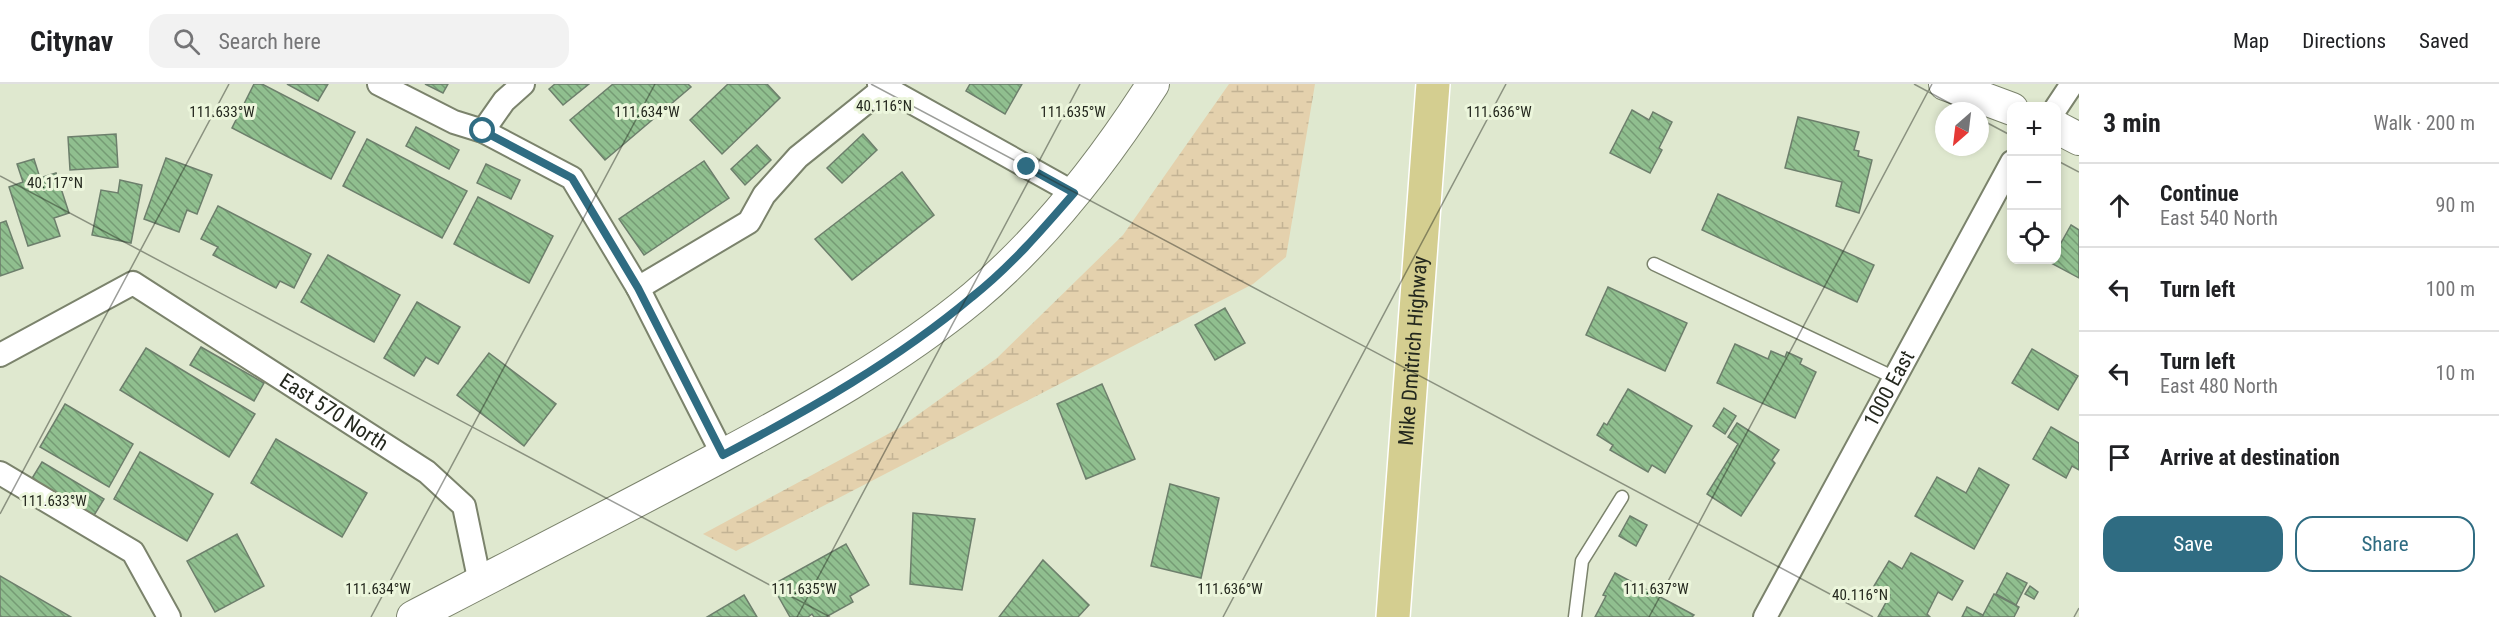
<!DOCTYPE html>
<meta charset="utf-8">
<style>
body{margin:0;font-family:"Roboto Condensed",sans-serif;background:#f2f2f2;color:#202124}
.controls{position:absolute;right:18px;top:18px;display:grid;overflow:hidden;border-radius:12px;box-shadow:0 3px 9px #0003}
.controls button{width:54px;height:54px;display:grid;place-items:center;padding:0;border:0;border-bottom:2px solid #e0e0e0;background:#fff;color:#202124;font:30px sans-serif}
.compass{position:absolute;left:1935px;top:18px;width:54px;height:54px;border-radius:50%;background:#fff;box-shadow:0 3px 9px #0003;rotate:208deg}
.stop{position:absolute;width:18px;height:18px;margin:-14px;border:4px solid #2f6c82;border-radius:50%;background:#fff}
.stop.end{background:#2f6c82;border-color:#fff;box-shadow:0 2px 6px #0008}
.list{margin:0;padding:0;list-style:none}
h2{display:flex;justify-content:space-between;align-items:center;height:78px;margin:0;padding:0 24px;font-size:26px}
h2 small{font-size:20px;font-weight:400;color:#757577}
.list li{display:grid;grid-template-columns:39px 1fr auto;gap:18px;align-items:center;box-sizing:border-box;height:84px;padding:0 24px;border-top:2px solid #e0e0e0}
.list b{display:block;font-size:22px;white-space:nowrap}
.list p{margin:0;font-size:20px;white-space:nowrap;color:#757577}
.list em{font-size:20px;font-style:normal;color:#757577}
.actions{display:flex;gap:12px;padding:18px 24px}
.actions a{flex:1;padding:14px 0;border:2px solid #2f6c82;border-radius:18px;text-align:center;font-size:21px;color:#2f6c82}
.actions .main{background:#2f6c82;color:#fff}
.icon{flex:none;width:33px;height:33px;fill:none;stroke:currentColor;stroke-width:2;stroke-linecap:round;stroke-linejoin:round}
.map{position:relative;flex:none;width:2079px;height:533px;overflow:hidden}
header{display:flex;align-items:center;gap:36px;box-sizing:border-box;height:84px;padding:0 30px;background:#fff;border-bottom:2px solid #e0e0e0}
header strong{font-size:28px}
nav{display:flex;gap:33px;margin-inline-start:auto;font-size:21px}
.search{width:420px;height:54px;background:#f2f2f2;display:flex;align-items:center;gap:15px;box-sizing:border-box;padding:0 21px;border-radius:18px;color:#757577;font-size:22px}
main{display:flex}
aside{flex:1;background:#fff}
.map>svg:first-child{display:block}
.wetland{fill:url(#wetland-marsh)}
.building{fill:url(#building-back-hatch);stroke:#6d7f6c;stroke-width:1.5}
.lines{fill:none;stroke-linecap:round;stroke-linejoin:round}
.service-casing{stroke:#7b836c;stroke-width:15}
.minor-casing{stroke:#7b836c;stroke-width:26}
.secondary-casing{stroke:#7b836c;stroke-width:34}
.trunk-casing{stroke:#fff;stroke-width:36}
.service{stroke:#fff;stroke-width:12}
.minor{stroke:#fff;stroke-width:22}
.secondary{stroke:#fff;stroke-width:32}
.trunk{stroke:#d4ce90;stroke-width:33}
.route{stroke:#2f6c82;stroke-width:8}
.ticks{fill:none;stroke:#24281e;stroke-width:1.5;stroke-opacity:0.45}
.labels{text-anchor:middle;stroke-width:6;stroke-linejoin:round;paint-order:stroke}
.street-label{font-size:21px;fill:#24281e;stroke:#ecf6dc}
.ticks-label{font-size:15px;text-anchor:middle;fill:#24281e;stroke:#ecf6dc;stroke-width:6;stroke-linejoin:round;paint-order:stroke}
</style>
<header>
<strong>Citynav</strong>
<div class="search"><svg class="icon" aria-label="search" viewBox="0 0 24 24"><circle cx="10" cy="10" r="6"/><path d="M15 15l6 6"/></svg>Search here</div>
<nav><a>Map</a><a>Directions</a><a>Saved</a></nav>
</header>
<main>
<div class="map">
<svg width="2079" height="533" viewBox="0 0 2079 533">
<defs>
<pattern id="wetland-marsh" width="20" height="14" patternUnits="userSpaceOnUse" patternTransform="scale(1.5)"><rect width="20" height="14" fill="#e4d1ad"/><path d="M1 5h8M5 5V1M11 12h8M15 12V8" fill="none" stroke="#c3b394"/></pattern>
<pattern id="building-back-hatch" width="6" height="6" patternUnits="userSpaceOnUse" patternTransform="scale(1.5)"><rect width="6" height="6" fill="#90bf8f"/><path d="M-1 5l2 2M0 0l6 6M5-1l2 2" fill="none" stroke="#759b74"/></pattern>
</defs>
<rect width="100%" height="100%" fill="#dfe8cf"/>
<!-- wetland -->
<polygon class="wetland" points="1229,0 1315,0 1286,173 1253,200 736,467 703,450 901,343 997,274 1123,151"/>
<!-- building -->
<g class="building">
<polygon points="254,0 262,0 355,48 331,95 232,44"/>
<polygon points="287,0 328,0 318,17"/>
<polygon points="425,0 448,0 443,9"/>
<polygon points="555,0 589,0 563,21 549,5"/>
<polygon points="613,0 688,0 691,3 605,76 570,36"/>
<polygon points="728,0 767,0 780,14 722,70 690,36"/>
<polygon points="970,0 1022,0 1005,30 966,7"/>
<polygon points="1632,26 1649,36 1653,28 1672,38 1659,64 1662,66 1650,89 1610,69"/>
<polygon points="1798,33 1859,48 1854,66 1859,67 1858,72 1872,76 1859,129 1836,122 1842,98 1785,84"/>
<polygon points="416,43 459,66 449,85 406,62"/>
<polygon points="116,50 118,83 70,86 68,53"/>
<polygon points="863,50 877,66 842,99 827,84"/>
<polygon points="367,55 467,107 442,154 343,102"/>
<polygon points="757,61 771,76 745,101 731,85"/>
<polygon points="166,74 212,91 197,130 187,126 179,148 144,135"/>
<polygon points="34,75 40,94 56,89 69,129 54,134 60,152 28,162 9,103 23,98 17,80"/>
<polygon points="704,77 729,114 644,171 619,135"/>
<polygon points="486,80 520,96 511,115 477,99"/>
<polygon points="902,88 934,131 852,196 815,155"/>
<polygon points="120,96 142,101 131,159 92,151 101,106 118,109"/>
<polygon points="1718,110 1874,181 1857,218 1702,146"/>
<polygon points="478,113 553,152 529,199 454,160"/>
<polygon points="218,122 311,170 294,204 280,197 276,204 213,171 218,163 201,155"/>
<polygon points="6,137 23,184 0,192 0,139"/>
<polygon points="2071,141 2079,146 2079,194 2051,179 2053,176 2056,176 2056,168"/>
<polygon points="328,171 400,211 374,258 301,218"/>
<polygon points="1608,203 1687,239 1665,287 1586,251"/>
<polygon points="417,218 460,243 438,280 426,273 414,292 384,274"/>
<polygon points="1225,224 1245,259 1215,276 1195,241"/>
<polygon points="1735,260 1768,275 1771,267 1785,273 1787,268 1802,275 1800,280 1816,288 1795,334 1717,299"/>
<polygon points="201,263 264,299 254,317 190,281"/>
<polygon points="146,264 255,330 229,373 120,306"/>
<polygon points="2032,265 2078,292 2058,326 2012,299"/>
<polygon points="489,269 556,320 524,362 457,311"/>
<polygon points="1102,300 1135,375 1086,395 1057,320"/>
<polygon points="1628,305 1692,342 1665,389 1652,381 1648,388 1610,366 1613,361 1597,351 1604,339 1607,341"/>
<polygon points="65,320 133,360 109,403 40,363"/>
<polygon points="1724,324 1736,332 1725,350 1713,342"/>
<polygon points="1737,339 1779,366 1772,376 1775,379 1741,432 1707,410 1738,360 1728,353"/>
<polygon points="2051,343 2079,359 2079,386 2072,382 2066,394 2033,375"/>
<polygon points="276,355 367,409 342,453 251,399"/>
<polygon points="140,368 213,410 187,457 114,415"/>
<polygon points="42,378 104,415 93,433 31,396"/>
<polygon points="1979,384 2009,401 1974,465 1915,432 1937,393 1966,409"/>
<polygon points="1170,400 1219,414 1201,494 1151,482"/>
<polygon points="913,429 975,435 962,506 910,500"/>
<polygon points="1630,432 1647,441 1636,462 1619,452"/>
<polygon points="237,450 264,502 215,528 187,477"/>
<polygon points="846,460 869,501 850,512 853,518 826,533 814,533 812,530 808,533 790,533 772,501"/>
<polygon points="1911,469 1963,497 1952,516 1938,508 1927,530 1930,533 1878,533 1890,511 1874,502 1889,477 1902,485"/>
<polygon points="1043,476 1089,521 1078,533 999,533"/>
<polygon points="1615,489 1694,531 1692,533 1595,533 1606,512 1603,511"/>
<polygon points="2007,489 2027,499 2016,521 1996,510"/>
<polygon points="0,492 71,533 0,533"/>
<polygon points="2030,502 2038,508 2034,515 2025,510"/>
<polygon points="1994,510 2019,523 2014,533 1982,533"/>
<polygon points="744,511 757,533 707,533"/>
<polygon points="1967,523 1983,531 1982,533 1962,533"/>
</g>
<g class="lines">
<!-- service casing -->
<g class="service-casing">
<g id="service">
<polyline points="1654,180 1895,294"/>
<polyline points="1575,533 1582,477 1622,413"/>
</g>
</g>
<!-- minor casing -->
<g class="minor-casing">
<g id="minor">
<polyline points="379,0 454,38 483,47 572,94 638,204 723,371"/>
<polyline points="879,0 1074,109"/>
<polyline points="2056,24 2072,0"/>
<polyline points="483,47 504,17 523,0"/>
<polyline points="638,204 749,138 764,111 798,73 889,0"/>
<path id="s1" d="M 0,271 L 133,199 L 427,388 L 464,422 L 480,499"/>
<polyline points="0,389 133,468 169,533"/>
<path id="s2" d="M 1765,533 L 2012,78"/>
</g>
</g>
<!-- secondary casing -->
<g class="secondary-casing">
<g id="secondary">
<polyline points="1945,0 2012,25"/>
<polyline points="2056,43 2079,55"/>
<path d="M 413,533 C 515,480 617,428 718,374 C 806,327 897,277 974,213 C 1045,153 1103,78 1153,0"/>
</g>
</g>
<!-- trunk casing -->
<g class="trunk-casing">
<g id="trunk">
<path id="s3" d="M 1393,533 L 1433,0"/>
</g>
</g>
<!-- service -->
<use href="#service" class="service"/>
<!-- minor -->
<use href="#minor" class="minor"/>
<!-- secondary -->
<use href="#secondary" class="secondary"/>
<!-- trunk -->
<use href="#trunk" class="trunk"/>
</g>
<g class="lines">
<!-- route -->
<path class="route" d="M 483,47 L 572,94 L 638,204 L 723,371 C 809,326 897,276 972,213 C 1010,183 1042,146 1074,109 L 1027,83"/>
</g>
<!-- ticks -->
<path class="ticks" d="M 871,0 L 1873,533M 1914,0 L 1964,27M 1980,35 L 2012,52M 2056,76 L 2079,88M 0,92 L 830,533M 0,430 L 229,0M 371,533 L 655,0M 797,533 L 1080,0M 1223,533 L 1506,0M 1649,533 L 1932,0M 2074,533 L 2079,524"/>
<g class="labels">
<!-- street labels -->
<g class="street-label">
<text dy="7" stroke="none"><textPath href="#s3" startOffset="267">Mike Dmitrich Highway</textPath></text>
<text dy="7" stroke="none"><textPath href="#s2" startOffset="260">1000 East</textPath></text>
<text dy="7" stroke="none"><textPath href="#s1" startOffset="390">East 570 North</textPath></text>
</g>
</g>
<g class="ticks-label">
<text x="884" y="27">40.116°N</text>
<text x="222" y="33">111.633°W</text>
<text x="647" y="33">111.634°W</text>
<text x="1073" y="33">111.635°W</text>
<text x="1499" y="33">111.636°W</text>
<text x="55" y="104">40.117°N</text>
<text x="54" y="422">111.633°W</text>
<text x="378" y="510">111.634°W</text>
<text x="804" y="510">111.635°W</text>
<text x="1230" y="510">111.636°W</text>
<text x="1656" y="510">111.637°W</text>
<text x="1860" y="516">40.116°N</text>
</g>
</svg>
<div class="controls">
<button>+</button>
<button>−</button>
<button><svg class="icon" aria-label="locate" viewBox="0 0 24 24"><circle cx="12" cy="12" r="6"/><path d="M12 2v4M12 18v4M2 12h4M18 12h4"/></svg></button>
</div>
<svg class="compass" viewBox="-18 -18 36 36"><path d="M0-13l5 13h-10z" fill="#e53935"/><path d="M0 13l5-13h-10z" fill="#757577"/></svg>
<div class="stop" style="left:483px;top:47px"></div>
<div class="stop end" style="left:1027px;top:83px"></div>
</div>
<aside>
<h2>3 min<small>Walk · 200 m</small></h2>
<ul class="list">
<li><svg class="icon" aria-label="ahead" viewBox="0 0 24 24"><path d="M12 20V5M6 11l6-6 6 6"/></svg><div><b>Continue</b><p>East 540 North</p></div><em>90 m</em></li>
<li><svg class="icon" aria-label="left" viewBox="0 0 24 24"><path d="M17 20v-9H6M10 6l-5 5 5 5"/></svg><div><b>Turn left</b></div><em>100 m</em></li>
<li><svg class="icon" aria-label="left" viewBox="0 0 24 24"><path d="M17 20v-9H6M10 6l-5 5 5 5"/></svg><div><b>Turn left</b><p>East 480 North</p></div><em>10 m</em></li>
<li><svg class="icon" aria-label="arrive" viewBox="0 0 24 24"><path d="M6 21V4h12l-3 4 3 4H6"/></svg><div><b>Arrive at destination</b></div></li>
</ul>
<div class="actions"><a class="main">Save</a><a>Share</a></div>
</aside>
</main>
